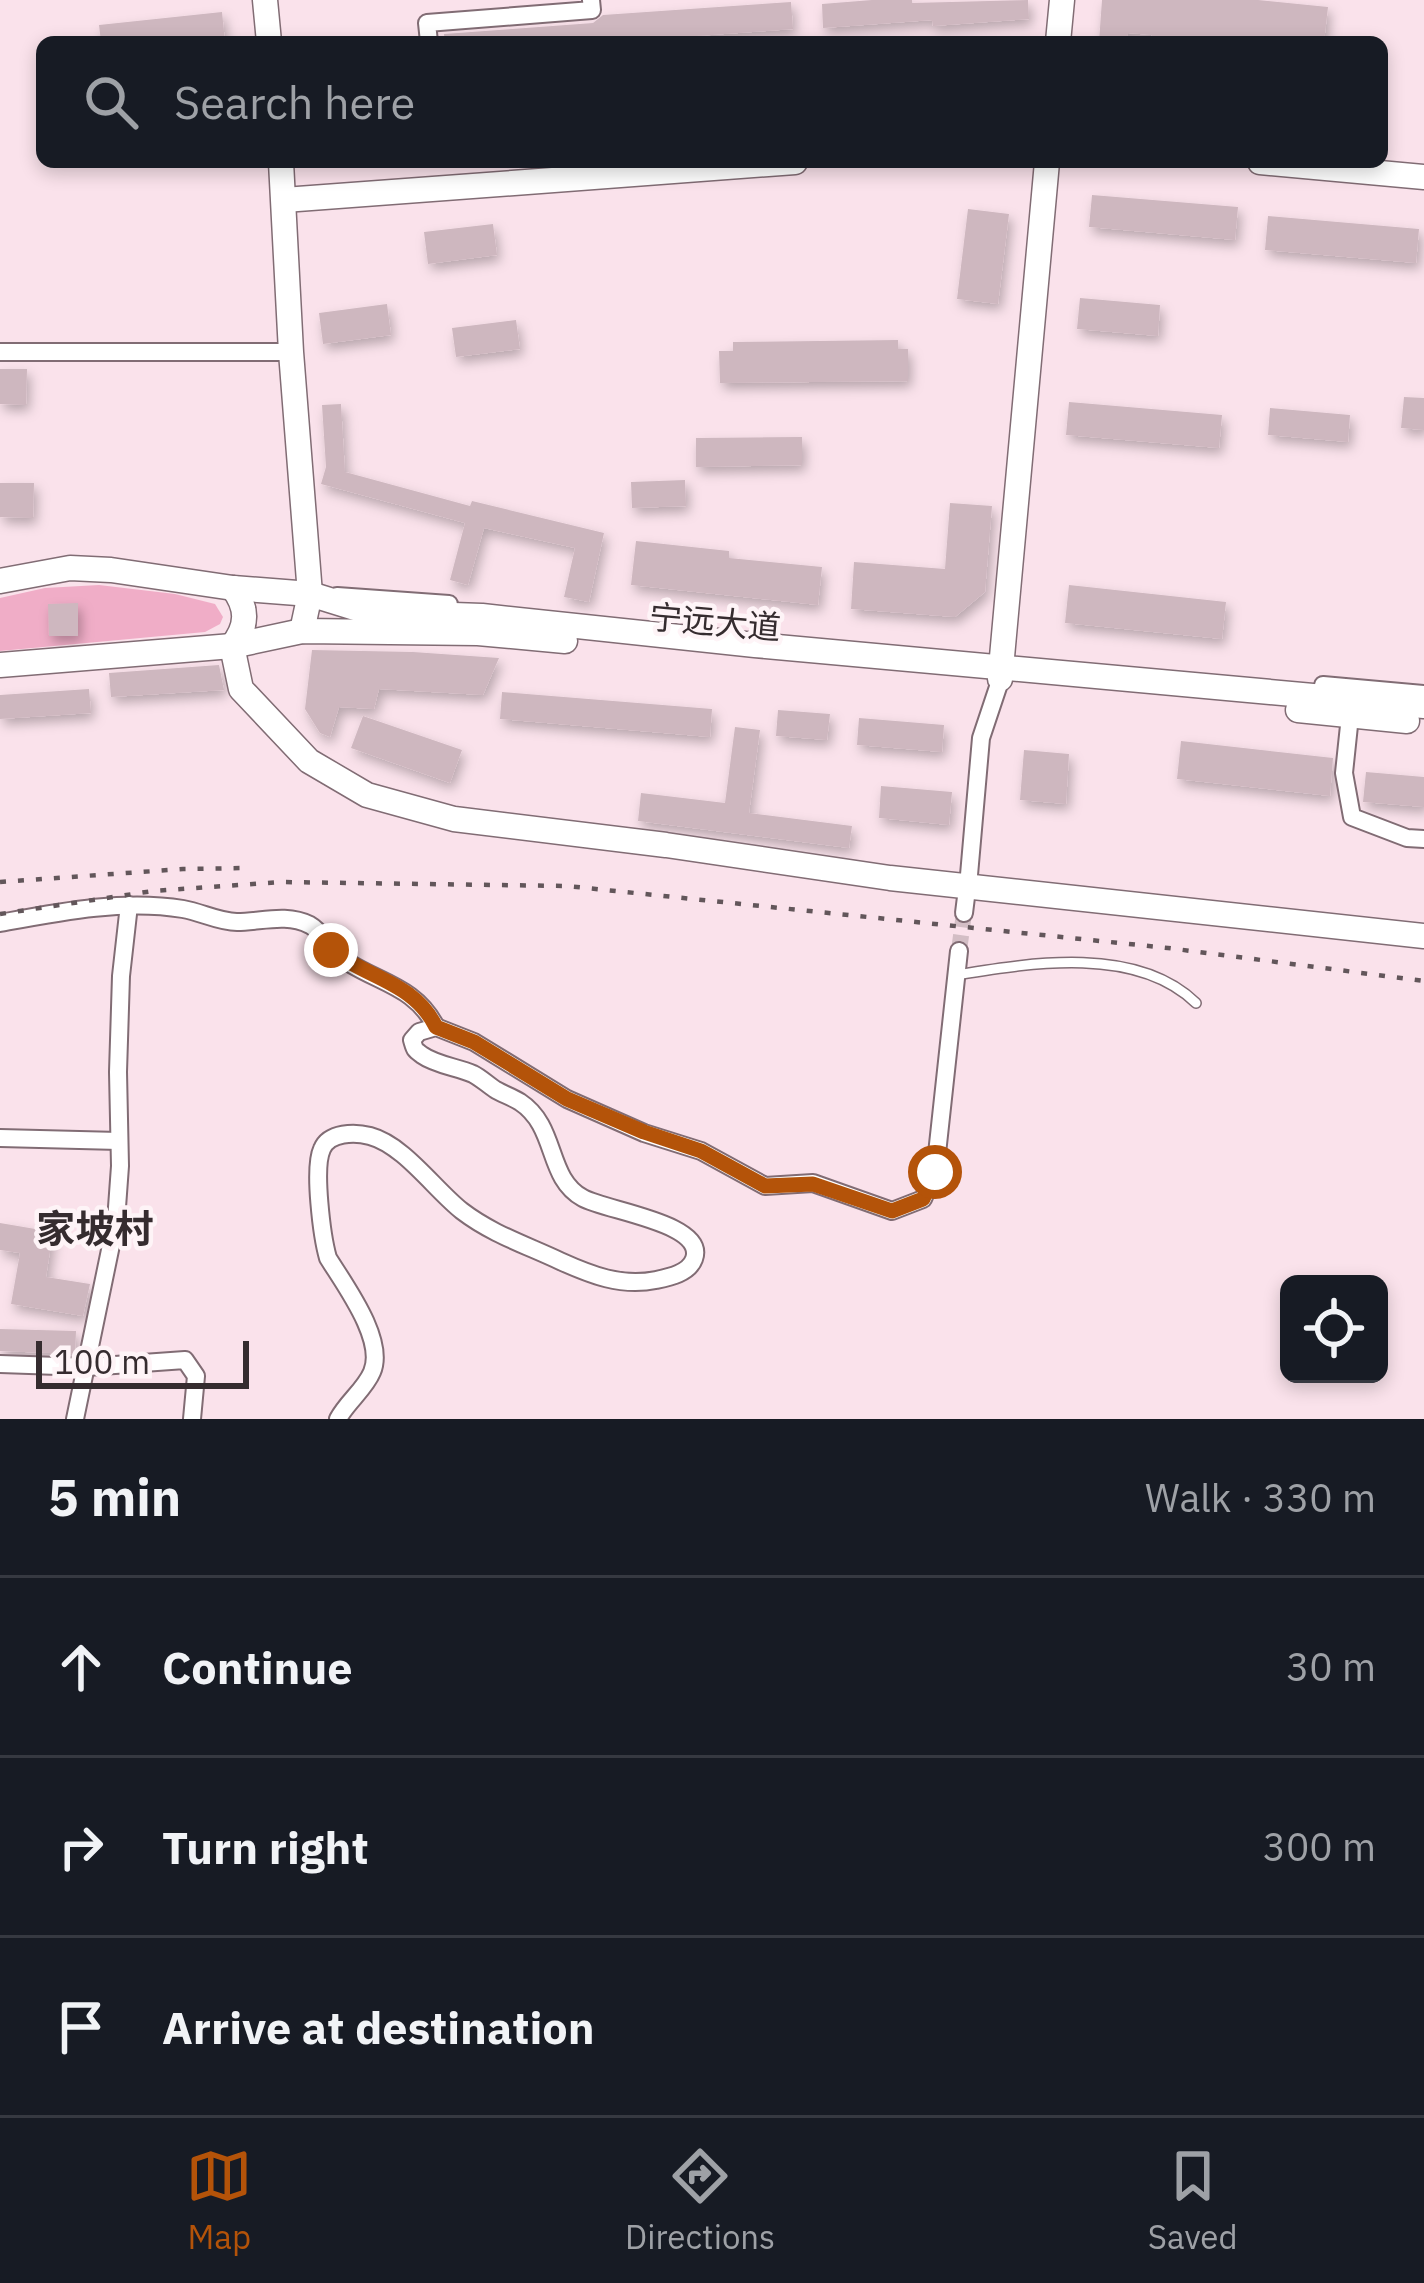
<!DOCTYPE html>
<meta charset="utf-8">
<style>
body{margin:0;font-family:"IBM Plex Sans","Noto Sans SC",sans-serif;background:#20242c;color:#f1f3f6}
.controls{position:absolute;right:36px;bottom:36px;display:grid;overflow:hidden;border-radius:18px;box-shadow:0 6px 18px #0003}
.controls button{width:108px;height:108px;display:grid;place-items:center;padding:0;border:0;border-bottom:3px solid #363941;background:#171b24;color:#f1f3f6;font:60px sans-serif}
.scale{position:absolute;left:36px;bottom:30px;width:213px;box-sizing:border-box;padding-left:12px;border:6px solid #352c2f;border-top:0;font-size:33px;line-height:42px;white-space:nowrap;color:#352c2f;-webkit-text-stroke:9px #fef4f7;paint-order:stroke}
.stop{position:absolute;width:36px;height:36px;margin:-27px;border:9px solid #b45309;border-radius:50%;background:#fff}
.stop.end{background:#b45309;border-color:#fff;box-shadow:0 3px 12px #0008}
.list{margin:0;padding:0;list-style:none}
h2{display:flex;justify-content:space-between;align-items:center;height:156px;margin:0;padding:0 48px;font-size:51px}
h2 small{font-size:39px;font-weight:400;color:#9ea1a6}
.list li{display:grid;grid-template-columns:78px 1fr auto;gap:36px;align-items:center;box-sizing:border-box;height:180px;padding:0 48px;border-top:3px solid #363941}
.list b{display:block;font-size:45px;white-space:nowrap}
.list em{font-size:39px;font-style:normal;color:#9ea1a6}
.icon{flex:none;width:66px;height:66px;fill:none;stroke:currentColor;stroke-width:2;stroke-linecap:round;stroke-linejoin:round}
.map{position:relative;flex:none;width:1424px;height:1419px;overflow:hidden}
.search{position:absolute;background:#171b24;box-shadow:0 6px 18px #0003;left:36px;right:36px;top:36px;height:132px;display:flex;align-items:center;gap:30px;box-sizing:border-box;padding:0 42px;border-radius:18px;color:#9ea1a6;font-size:45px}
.sheet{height:696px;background:#171b24}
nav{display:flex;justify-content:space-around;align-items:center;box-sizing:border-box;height:168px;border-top:3px solid #363941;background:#171b24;font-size:33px;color:#9ea1a6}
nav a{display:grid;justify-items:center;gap:6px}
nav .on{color:#b45309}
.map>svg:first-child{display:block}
.green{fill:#f0adc7}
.building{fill:#ceb7bf;filter:url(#shadow)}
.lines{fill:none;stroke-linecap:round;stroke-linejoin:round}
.street-tunnel{stroke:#d3bec5;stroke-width:16;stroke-dasharray:16 8;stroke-linecap:butt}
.lane-casing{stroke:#816c74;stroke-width:12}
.street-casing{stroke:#816c74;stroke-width:20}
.secondary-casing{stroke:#816c74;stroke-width:27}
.lane{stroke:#fff;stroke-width:9}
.street{stroke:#fff;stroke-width:16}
.secondary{stroke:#fff;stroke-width:24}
.rail{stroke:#62565a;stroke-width:4.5;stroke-dasharray:6 12;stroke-linecap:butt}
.route{stroke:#b45309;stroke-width:15}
.labels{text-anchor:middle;stroke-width:9;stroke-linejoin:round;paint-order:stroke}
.street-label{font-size:33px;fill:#352c2f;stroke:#fef4f7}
.quarter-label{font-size:39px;font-weight:bold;fill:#352c2f;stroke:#fef4f7}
</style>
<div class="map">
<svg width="1424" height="1419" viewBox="0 0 1424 1419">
<defs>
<filter id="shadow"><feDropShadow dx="3.5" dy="6" stdDeviation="6" flood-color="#0004"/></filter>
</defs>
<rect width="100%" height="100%" fill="#fae2eb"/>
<!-- green -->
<polygon class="green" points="99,585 175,594 215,604 223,617 220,624 205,632 0,651 0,598 45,588"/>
<!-- building -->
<g class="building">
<polygon points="872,0 912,0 912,3 1028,0 1029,19 933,26 932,20 823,28 822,4"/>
<polygon points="1102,0 1258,0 1328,7 1324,42 1151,42 1152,35 1128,33 1127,42 1099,42"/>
<polygon points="791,2 793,29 613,42 445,42 444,34 593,23 603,15"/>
<polygon points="222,12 225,42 101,42 99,25"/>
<polygon points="1092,195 1238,207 1235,240 1089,227"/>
<polygon points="968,209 1009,214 998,304 957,299"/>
<polygon points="1268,216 1419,229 1416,263 1265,250"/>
<polygon points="493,224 497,255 428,264 424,232"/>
<polygon points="1080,298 1160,305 1158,336 1077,329"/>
<polygon points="387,304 391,335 323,344 319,313"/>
<polygon points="516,320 520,349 456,357 452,328"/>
<polygon points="898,340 898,349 908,349 908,381 720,383 719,351 733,351 733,342"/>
<polygon points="0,369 27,369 26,405 0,404"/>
<polygon points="1404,397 1424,398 1424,430 1401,428"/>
<polygon points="1069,402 1222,415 1219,448 1066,435"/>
<polygon points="341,404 345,472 470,506 472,501 604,533 589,602 564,597 575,548 484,528 468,585 450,580 465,523 321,484 326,467 322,405"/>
<polygon points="1270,408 1350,415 1348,442 1268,435"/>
<polygon points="802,437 802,465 696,467 696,438"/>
<polygon points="685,480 686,506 632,508 631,482"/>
<polygon points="0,483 34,483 33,518 0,517"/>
<polygon points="950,503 992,506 985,592 955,617 851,609 854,562 945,569"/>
<polygon points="636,541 729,551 729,558 822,567 818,605 631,585"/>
<polygon points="1069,585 1226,602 1222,639 1065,623"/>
<polygon points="78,603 78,636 49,636 48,604"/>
<polygon points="312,650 413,652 499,658 483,695 379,689 374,709 339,707 330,737 320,733 305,709"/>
<polygon points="219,665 224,690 111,697 109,673"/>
<polygon points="89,689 91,713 0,719 0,695"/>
<polygon points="502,692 712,709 710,737 500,719"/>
<polygon points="778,710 830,714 827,740 776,736"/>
<polygon points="363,716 462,750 450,783 351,748"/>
<polygon points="859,718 944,725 942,752 857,745"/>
<polygon points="735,727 760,730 749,813 852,826 849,848 638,821 641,793 725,803"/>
<polygon points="1181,741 1333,758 1330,796 1177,779"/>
<polygon points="1024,750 1069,754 1066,804 1020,800"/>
<polygon points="1366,772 1424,777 1424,807 1363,802"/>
<polygon points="881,786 952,792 949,825 879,818"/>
<polygon points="0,1223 53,1232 46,1277 90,1284 83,1316 11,1304 20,1253 0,1250"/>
<polygon points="0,1329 76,1331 75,1354 0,1351"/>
</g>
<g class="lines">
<!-- street-tunnel -->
<polyline class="street-tunnel" points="959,951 964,913"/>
<!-- lane casing -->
<g class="lane-casing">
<path id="lane" d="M 956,975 C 1030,963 1136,945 1196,1003"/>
</g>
<!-- street casing -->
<g class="street-casing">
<g id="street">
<polyline points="429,42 427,23 592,10 591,0"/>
<polyline points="0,352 291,352"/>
<polyline points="337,596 449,604"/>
<polyline points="1323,685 1424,694"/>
<polyline points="1350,716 1344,773 1352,817 1407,838 1424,839"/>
<polyline points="969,875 981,738 1000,681"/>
<polyline points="964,913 966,897"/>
<path d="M 0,923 C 59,912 123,899 183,909 C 201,912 219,922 237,922 C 261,922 286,913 310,925 C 323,932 333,954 349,963 C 383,984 416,988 436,1027"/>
<polyline points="0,1138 119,1141"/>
<polyline points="0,1364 87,1367 185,1360 196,1376 192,1419"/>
<polyline points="75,1419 116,1221 120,1166 118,1072 121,976 129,905"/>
<path d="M 338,1419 C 347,1402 365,1389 372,1372 C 386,1340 344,1284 328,1258 C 322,1237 313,1168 322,1149 C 329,1132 355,1132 370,1136 C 404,1145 435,1190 462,1211 C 492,1234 526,1245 560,1261 C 591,1275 621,1287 656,1280 C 670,1277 689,1273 694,1259 C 707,1223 606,1211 583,1198 C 546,1178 558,1127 520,1102 C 512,1097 503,1094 496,1090 C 488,1085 481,1078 473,1074 C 457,1067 436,1065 422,1055 C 414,1049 415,1050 412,1040 L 419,1032 L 436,1027 L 474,1042 L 567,1099 L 644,1133 L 701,1151 L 765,1186 L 813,1183 L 892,1211 L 923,1199 L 935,1172 L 959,951"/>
</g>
</g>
<!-- secondary casing -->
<g class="secondary-casing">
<g id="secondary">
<polyline points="265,0 269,42"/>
<polyline points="1058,42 1062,0"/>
<polyline points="281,162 291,352 310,594 302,631"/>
<polyline points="1260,162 1424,177"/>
<polyline points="284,200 795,162"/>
<polyline points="0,581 70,568 111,570 233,588 310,594 368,612 482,616 755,645 1424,706"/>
<path d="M 233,588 C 248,608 248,626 232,646 L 241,689 L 309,761 L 367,795 L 454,819 L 666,845 L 890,878 L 1424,936"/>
<polyline points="0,665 232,646 302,631 478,633 565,641"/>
<polyline points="1000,679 1047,162"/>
<polyline points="1298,710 1407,721"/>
</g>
</g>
<!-- lane -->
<use href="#lane" class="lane"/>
<!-- street -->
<use href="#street" class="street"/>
<!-- secondary -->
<use href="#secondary" class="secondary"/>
<!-- rail -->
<g class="rail">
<polyline points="0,882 183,869 247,868"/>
<polyline points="0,914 153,891 282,882 567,886 1168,948 1424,981"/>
</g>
</g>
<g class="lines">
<!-- route -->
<path class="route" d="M 331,950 C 367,978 414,982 436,1027 L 474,1042 L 567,1099 L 644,1132 L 701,1151 L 765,1186 L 813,1184 L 892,1211 L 923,1199 L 935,1172"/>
</g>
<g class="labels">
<!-- street labels -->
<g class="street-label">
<text transform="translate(715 622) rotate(5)" y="12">宁远大道</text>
</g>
<!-- quarter labels -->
<g class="quarter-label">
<text x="95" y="1243">家坡村</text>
</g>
</g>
</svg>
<div class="controls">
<button><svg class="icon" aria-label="locate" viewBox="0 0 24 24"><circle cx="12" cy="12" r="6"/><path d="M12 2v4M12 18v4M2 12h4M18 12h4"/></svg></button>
</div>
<div class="scale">100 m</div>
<div class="stop" style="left:935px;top:1172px"></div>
<div class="stop end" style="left:331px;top:950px"></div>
<div class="search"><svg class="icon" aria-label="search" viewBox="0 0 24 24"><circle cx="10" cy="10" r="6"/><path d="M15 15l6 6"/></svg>Search here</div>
</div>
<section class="sheet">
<h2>5 min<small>Walk · 330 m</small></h2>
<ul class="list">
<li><svg class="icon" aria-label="ahead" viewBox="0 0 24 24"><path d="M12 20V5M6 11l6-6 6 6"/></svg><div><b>Continue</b></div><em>30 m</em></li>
<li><svg class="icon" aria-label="right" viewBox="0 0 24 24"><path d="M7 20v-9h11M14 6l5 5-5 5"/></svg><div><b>Turn right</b></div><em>300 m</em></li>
<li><svg class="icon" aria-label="arrive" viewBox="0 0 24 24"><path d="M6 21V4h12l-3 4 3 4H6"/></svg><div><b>Arrive at destination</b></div></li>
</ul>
</section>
<nav>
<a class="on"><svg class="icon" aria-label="map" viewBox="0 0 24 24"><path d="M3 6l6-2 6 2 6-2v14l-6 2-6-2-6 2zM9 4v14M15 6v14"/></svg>Map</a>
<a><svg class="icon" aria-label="directions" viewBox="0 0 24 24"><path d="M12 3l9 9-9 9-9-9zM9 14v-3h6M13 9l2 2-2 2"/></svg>Directions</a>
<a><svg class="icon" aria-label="saved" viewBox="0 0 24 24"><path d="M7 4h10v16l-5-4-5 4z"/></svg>Saved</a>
</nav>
